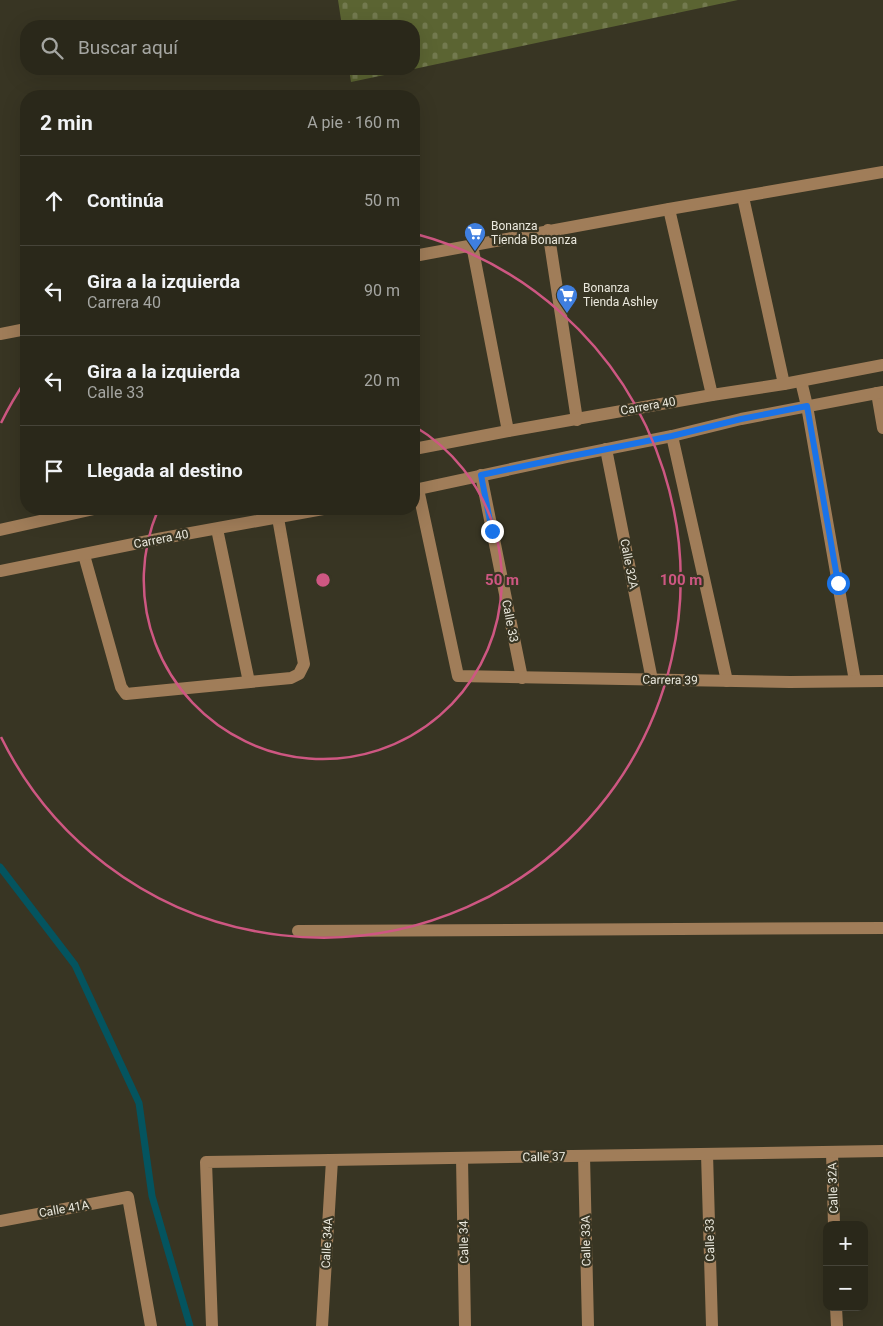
<!DOCTYPE html>
<html lang="es">
<meta charset="utf-8">
<style>
body{margin:0;font-family:Roboto,sans-serif;background:#363427;color:#f1f3f6}
.controls{position:absolute;right:15px;bottom:15px;display:grid;overflow:hidden;border-radius:10px;box-shadow:0 5px 20px #0002}
.controls button{width:45px;height:45px;display:grid;place-items:center;padding:0;border:0;border-bottom:1px solid #464439;background:#2a281a;color:#f1f3f6;font:25px sans-serif}
.stop{position:absolute;width:15px;height:15px;margin:-11px;border:4px solid #1a73e8;border-radius:50%;background:#fff}
.stop.end{background:#1a73e8;border-color:#fff;box-shadow:0 1px 5px #0008}
.list{margin:0;padding:0;list-style:none}
h2{display:flex;justify-content:space-between;align-items:center;height:65px;margin:0;padding:0 20px;font-size:21px}
h2 small{font-size:16px;font-weight:400;color:#a5a6a2}
.list li{display:grid;grid-template-columns:32px 1fr auto;gap:15px;align-items:center;box-sizing:border-box;height:90px;padding:0 20px;border-top:1px solid #464439}
.list b{display:block;font-size:19px;white-space:nowrap}
.list p{margin:0;font-size:16px;white-space:nowrap;color:#a5a6a2}
.list em{font-size:16px;font-style:normal;color:#a5a6a2}
.icon{flex:none;width:28px;height:28px;fill:none;stroke:currentColor;stroke-width:2;stroke-linecap:round;stroke-linejoin:round}
.map{position:relative;flex:none;width:883px;height:1326px;overflow:hidden}
.search{position:absolute;background:#2a281a;box-shadow:0 5px 20px #0002;left:20px;top:20px;width:400px;height:55px;display:flex;align-items:center;gap:12px;box-sizing:border-box;padding:0 18px;border-radius:20px;color:#a5a6a2;font-size:19px}
.panel{position:absolute;background:#2a281a;box-shadow:0 5px 20px #0002;left:20px;top:90px;width:400px;height:425px;border-radius:20px}
.map>svg:first-child{display:block}
.cemetery{fill:url(#cemetery-stones)}
.lines{fill:none;stroke-linecap:round;stroke-linejoin:round}
.stream{stroke:#04545f;stroke-width:7}
.minor{stroke:#a07d59;stroke-width:12}
.route{stroke:#1a73e8;stroke-width:6}
.ring{fill:none;stroke:#ce5782;stroke-width:2.5}
.labels{text-anchor:middle;stroke-width:4.5;stroke-linejoin:round;paint-order:stroke}
.poi-label{font-size:12px;fill:#ebe9de;stroke:#383523;text-anchor:start}
.street-label{font-size:12px;fill:#ebe9de;stroke:#383523}
.centre{fill:#ce5782;stroke:#383523;stroke-width:2.5}
.ring-label{font-size:15px;text-anchor:middle;font-weight:bold;fill:#ce5782;stroke:#383523;stroke-width:4.5;stroke-linejoin:round;paint-order:stroke}
</style>
<div class="map">
<svg width="883" height="1326" viewBox="0 0 883 1326">
<defs>
<pattern id="cemetery-stones" width="16" height="16" patternUnits="userSpaceOnUse" patternTransform="scale(1.25)"><rect width="16" height="16" fill="#5b6432"/><path d="M2 7V4a2 2 0 0 1 4 0v3zM10 15v-3a2 2 0 0 1 4 0v3z" fill="#737a4f"/></pattern>
</defs>
<rect width="100%" height="100%" fill="#383523"/>
<!-- cemetery -->
<g class="cemetery">
<polygon points="338,0 738,0 414,69 414,26 342,26"/>
<polygon points="349,69 413,69 351,82"/>
</g>
<g class="lines">
<!-- stream -->
<polyline class="stream" points="0,867 75,965 139,1103 152,1196 190,1326"/>
<!-- minor -->
<g class="minor">
<polyline points="743,197 784,384"/>
<polyline points="669,209 712,395"/>
<polyline points="548,230 577,420"/>
<polyline points="472,245 508,431"/>
<polyline points="414,256 669,209 883,172"/>
<polyline points="0,334 26,329"/>
<polyline points="801,381 807,406 855,681"/>
<polyline points="877,393 883,428"/>
<polyline points="672,436 727,681"/>
<polyline points="414,449 508,431 712,395 784,384 883,365"/>
<polyline points="606,449 652,680"/>
<polyline points="481,475 522,678"/>
<polyline points="418,489 458,676 790,682 883,681"/>
<polyline points="414,490 567,457 672,436 741,419 883,392"/>
<polyline points="217,529 249,682"/>
<polyline points="0,530 94,509"/>
<polyline points="84,555 121,687 126,694 291,678 299,674 304,664 278,518"/>
<polyline points="0,571 158,539 323,509"/>
<polyline points="298,931 883,928"/>
<polyline points="832,1152 834,1225"/>
<polyline points="707,1154 712,1326"/>
<polyline points="584,1156 588,1326"/>
<polyline points="462,1158 465,1326"/>
<polyline points="0,1221 128,1197 151,1326"/>
<polyline points="836,1307 837,1326"/>
<polyline points="212,1326 206,1162 883,1151"/>
<polyline points="322,1326 332,1160"/>
</g>
</g>
<g class="lines">
<!-- route -->
<polyline class="route" points="492,531 481,475 567,457 672,436 741,419 807,406 838,583"/>
</g>
<!-- distance rings -->
<g class="ring">
<path d="M414 426A179 179 0 1 1 158 510"/>
<path d="M1 423A358 358 0 0 1 26 380M416 234A358 358 0 1 1 1 737"/>
</g>
<!-- icons -->
<defs>
<g id="supermarket-pin" transform="scale(1.125)"><path d="M0 17L-7.5 6A9.5 9.5 0 1 1 7.5 6Z" fill="#3f7fe0" stroke="#383523"/><path d="M-6-5.5h2.5l.6 2H6L4.5 2H-2.5L-4.4-4H-6ZM-1.5 3.2a1.3 1.3 0 1 0 .1 0ZM3 3.2a1.3 1.3 0 1 0 .1 0Z" fill="#fff"/></g>
</defs>
<g fill-rule="evenodd">
<use href="#supermarket-pin" x="475" y="233"/>
<use href="#supermarket-pin" x="567" y="295"/>
</g>
<g class="labels">
<!-- poi labels -->
<g class="poi-label">
<text x="491" y="230">Bonanza<tspan x="491" dy="14">Tienda Bonanza</tspan></text>
<text x="583" y="292">Bonanza<tspan x="583" dy="14">Tienda Ashley</tspan></text>
</g>
<!-- street labels -->
<g class="street-label">
<text transform="translate(648 406) rotate(-10)" y="4">Carrera 40</text>
<text transform="translate(161 539) rotate(-11)" y="4">Carrera 40</text>
<text transform="translate(629 564) rotate(79)" y="4">Calle 32A</text>
<text transform="translate(510 621) rotate(79)" y="4">Calle 33</text>
<text transform="translate(670 680) rotate(1)" y="4">Carrera 39</text>
<text transform="translate(544 1157) rotate(-1)" y="4">Calle 37</text>
<text transform="translate(833 1188) rotate(-92)" y="4">Calle 32A</text>
<text transform="translate(64 1209) rotate(-10)" y="4">Calle 41A</text>
<text transform="translate(710 1240) rotate(-91)" y="4">Calle 33</text>
<text transform="translate(586 1241) rotate(-91)" y="4">Calle 33A</text>
<text transform="translate(464 1242) rotate(-91)" y="4">Calle 34</text>
<text transform="translate(327 1243) rotate(-87)" y="4">Calle 34A</text>
</g>
</g>
<circle cx="323" cy="580" r="8" class="centre"/>
<g class="ring-label">
<text x="502" y="585">50 m</text>
<text x="681" y="585">100 m</text>
</g>
</svg>
<div class="controls">
<button>+</button>
<button>−</button>
</div>
<div class="stop" style="left:838px;top:583px"></div>
<div class="stop end" style="left:492px;top:531px"></div>
<div class="search"><svg class="icon" aria-label="search" viewBox="0 0 24 24"><circle cx="10" cy="10" r="6"/><path d="M15 15l6 6"/></svg>Buscar aquí</div>
<section class="panel">
<h2>2 min<small>A pie · 160 m</small></h2>
<ul class="list">
<li><svg class="icon" aria-label="ahead" viewBox="0 0 24 24"><path d="M12 20V5M6 11l6-6 6 6"/></svg><div><b>Continúa</b></div><em>50 m</em></li>
<li><svg class="icon" aria-label="left" viewBox="0 0 24 24"><path d="M17 20v-9H6M10 6l-5 5 5 5"/></svg><div><b>Gira a la izquierda</b><p>Carrera 40</p></div><em>90 m</em></li>
<li><svg class="icon" aria-label="left" viewBox="0 0 24 24"><path d="M17 20v-9H6M10 6l-5 5 5 5"/></svg><div><b>Gira a la izquierda</b><p>Calle 33</p></div><em>20 m</em></li>
<li><svg class="icon" aria-label="arrive" viewBox="0 0 24 24"><path d="M6 21V4h12l-3 4 3 4H6"/></svg><div><b>Llegada al destino</b></div></li>
</ul>
</section>
</div>
